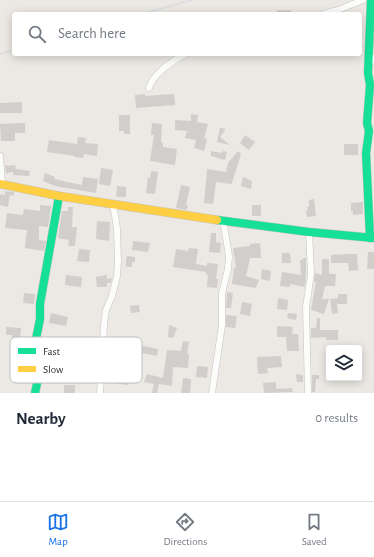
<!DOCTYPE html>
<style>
body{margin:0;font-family:"Alegreya Sans",sans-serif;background:#f2f2f3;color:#1f2937}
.controls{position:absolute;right:12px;bottom:12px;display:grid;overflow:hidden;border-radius:4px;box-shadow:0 2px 10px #0003}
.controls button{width:36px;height:36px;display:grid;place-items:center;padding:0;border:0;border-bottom:1px solid #e0e1e3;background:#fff;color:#1f2937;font:20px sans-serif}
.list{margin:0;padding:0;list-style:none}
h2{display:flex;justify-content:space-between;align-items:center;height:52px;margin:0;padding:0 16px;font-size:17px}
h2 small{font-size:13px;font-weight:400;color:#747a83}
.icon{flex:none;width:22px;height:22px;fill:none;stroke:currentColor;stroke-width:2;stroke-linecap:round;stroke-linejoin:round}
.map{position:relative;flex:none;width:374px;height:393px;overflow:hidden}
.search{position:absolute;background:#fff;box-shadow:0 2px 10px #0003;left:12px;right:12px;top:12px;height:44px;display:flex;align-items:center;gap:10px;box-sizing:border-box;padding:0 14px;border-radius:4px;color:#747a83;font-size:15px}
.sheet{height:108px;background:#fff}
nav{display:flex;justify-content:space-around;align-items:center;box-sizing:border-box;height:56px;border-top:1px solid #e0e1e3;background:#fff;font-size:11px;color:#747a83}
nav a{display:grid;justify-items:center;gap:2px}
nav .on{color:#1a73e8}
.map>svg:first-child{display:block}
.building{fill:#d1cecb}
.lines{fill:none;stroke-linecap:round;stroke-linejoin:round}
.street-casing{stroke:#c5c4c5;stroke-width:7}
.fast-casing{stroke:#c5c4c5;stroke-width:9}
.slow-casing{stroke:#c5c4c5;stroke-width:9}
.street{stroke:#fcfcfb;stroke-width:6}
.fast{stroke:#16e098;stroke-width:8}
.slow{stroke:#ffcf43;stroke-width:8}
.rail{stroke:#dfdfe1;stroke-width:2}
.key{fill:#fff;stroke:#c0c0c0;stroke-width:1}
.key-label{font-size:11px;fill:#2e2e2e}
</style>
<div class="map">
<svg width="374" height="393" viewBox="0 0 374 393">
<rect width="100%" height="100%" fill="#ece8e4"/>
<!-- building -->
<g class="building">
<rect x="277" y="10" width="14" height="4"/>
<polygon points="145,94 145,96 174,94 175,105 136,108 135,95"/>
<polygon points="22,102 22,113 0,113 0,103"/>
<polygon points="191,114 198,115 197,122 208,124 204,138 207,139 204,151 194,148 196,140 185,138 187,131 175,130 175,120 191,121"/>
<polygon points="119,115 130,115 130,134 124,134 124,131 119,131"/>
<polygon points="25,123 25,133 15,133 15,141 1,141 0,124"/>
<polygon points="152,123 162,124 161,142 163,143 163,147 177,149 175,165 150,161 154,135 151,135"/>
<polygon points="220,128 226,129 220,137 230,145 217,142"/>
<polygon points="245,135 255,142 249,150 240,143"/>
<polygon points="78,137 86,138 85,143 98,144 97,156 84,154 83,158 75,157 75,156 47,152 49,140 77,144"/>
<rect x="344" y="144" width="14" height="11"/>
<polygon points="211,151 222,153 223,151 227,152 225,160 211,156"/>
<polygon points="238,151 241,154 232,183 231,184 216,182 213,204 204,203 207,169 226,172 228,163"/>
<polygon points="5,165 7,165 7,166 15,165 16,169 30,171 29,176 13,175 13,172 6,173"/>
<polygon points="101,168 113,170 110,186 99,184"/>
<polygon points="151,171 158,172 155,194 146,193 148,177 150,178"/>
<polygon points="45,173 55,177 54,179 82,185 83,177 98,179 96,193 55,186 43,181"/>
<polygon points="243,177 252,181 251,189 241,186"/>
<polygon points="181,185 190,187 186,205 188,205 187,210 176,208"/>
<polygon points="117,186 126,187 126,197 116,197"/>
<polygon points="5,191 14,192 14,196 10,195 8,207 0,205 0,194 5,195"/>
<polygon points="314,199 316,216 307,217 306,211 308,211 307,207 309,207 309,200"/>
<polygon points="363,202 363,214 353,215 353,211 351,211 351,203"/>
<polygon points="40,205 51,206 48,227 39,226 39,240 46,241 44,251 25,248 27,230 5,228 7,213 23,215 24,209 40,211"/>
<rect x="252" y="205" width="9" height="11"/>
<polygon points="68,207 73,207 72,227 77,227 75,246 68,246 69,240 58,238 62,211 68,211"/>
<polygon points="97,221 110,222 109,241 96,239"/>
<polygon points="211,233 216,233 216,242 221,243 220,253 209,252"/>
<polygon points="133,241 150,243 148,252 132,250"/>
<polygon points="260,243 261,258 250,258 246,276 259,280 256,288 232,284 234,268 236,268 233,248 250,246 250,244"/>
<polygon points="189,248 198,249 196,264 207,266 207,263 218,264 216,279 218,279 217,288 207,287 208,275 206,275 206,272 173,267 176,249 188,251"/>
<polygon points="79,249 90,250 89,262 77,261"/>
<polygon points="368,252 374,252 374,269 367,269"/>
<polygon points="282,253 290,253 291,263 282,263"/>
<polygon points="348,254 357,254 358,270 349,271 348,263 331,263 331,255"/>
<polygon points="127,256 135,257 135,262 132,262 132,267 126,267 126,258 127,258"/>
<polygon points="303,258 306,258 306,274 305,287 290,284 290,287 280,286 282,272 301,275 300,260 303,260"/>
<polygon points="322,259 329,259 329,274 336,274 335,286 325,286 322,299 329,299 324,314 311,310 316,282 314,281 315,273 322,275"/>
<polygon points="262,269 271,271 270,281 261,279"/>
<polygon points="66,275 82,277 81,287 65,285"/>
<polygon points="107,275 107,279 112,278 111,283 107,283 107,287 97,287 96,277"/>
<polygon points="227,292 233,293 231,308 226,308"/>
<polygon points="24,293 35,294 34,304 23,303"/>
<polygon points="338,294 347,294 347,304 337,304 338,313 332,314 330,299 338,298"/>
<polygon points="278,298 288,300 287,310 277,309"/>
<polygon points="242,302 252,304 250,316 240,314"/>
<polygon points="139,305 140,312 131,313 130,306"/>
<polygon points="51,313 68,317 66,326 49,323"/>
<polygon points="288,313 297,314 296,320 287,318"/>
<polygon points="226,315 237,316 235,328 226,327"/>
<polygon points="317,318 320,318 320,330 338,330 338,340 326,340 326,337 311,338 311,328 316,328"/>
<polygon points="169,325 177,328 173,338 168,337"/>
<polygon points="277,326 293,327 292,334 298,334 299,351 287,351 286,337 277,337"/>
<polygon points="6,327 21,328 20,339 30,340 29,363 20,363 20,353 12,353 12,335 6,335"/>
<polygon points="183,341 189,342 187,354 189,354 188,368 173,367 172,386 159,384 157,393 152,393 154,384 144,382 147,374 163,378 167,350 181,351"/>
<polygon points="139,345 158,349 157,356 137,352"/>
<polygon points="281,356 282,367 267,368 268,373 258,374 257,357"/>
<polygon points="197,366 208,367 207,378 196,377"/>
<polygon points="296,374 303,375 303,382 297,382"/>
<polygon points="312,375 319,375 319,379 316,379 315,392 312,392"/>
<polygon points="113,376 129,378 128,385 112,383"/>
<polygon points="183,378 191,379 190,393 181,393"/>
<polygon points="276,382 276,389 292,388 293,392 264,393 263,383"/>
<rect x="64" y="385" width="11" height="8"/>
</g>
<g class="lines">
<!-- street casing -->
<g class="street-casing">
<g id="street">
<polyline points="323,14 338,10 363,0"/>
<polyline points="369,64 374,58"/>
<path d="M 149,88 C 153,74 172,61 185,54"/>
<polyline points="0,156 2,184"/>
<polyline points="100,393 104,324 106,310 112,296 117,276 118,261 117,228 113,204"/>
<polyline points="212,393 222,325 222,293 228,269 229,256 223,220"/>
<polyline points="308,393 306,307 311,274 309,232"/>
</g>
</g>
<!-- fast casing -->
<g class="fast-casing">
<g id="fast">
<polyline points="217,220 309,232 374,238"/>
<polyline points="370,238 366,153 369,131 367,123 370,85 368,73 371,0"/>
<polyline points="35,393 38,379 35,355 36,339 40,319 40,304 59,196"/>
</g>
</g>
<!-- slow casing -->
<g class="slow-casing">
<polyline id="slow" points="0,184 59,196 217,220"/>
</g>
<!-- street -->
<use href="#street" class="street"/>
<!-- fast -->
<use href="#fast" class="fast"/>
<!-- slow -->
<use href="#slow" class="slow"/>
<!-- rail -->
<g class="rail">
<polyline points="142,14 192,0"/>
<polyline points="0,54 14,50"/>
</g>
</g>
<!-- legend -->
<rect x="10" y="337" width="132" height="46" rx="6" class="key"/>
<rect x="18" y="348" width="18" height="6" fill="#16e098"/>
<rect x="18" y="366" width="18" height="6" fill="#ffcf43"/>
<g class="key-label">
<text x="43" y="355">Fast</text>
<text x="43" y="373">Slow</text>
</g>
</svg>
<div class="controls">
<button><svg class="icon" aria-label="layers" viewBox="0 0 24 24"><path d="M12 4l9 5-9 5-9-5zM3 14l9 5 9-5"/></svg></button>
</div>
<div class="search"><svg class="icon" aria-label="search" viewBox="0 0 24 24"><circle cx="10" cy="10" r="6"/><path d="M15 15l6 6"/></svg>Search here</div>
</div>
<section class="sheet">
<h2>Nearby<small>0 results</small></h2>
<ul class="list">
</ul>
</section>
<nav>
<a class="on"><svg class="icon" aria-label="map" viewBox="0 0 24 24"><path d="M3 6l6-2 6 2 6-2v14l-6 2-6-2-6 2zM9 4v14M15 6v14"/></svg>Map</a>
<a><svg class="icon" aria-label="directions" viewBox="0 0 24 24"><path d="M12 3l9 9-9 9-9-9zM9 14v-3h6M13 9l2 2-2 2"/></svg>Directions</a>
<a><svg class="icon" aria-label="saved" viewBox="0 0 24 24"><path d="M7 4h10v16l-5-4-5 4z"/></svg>Saved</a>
</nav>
